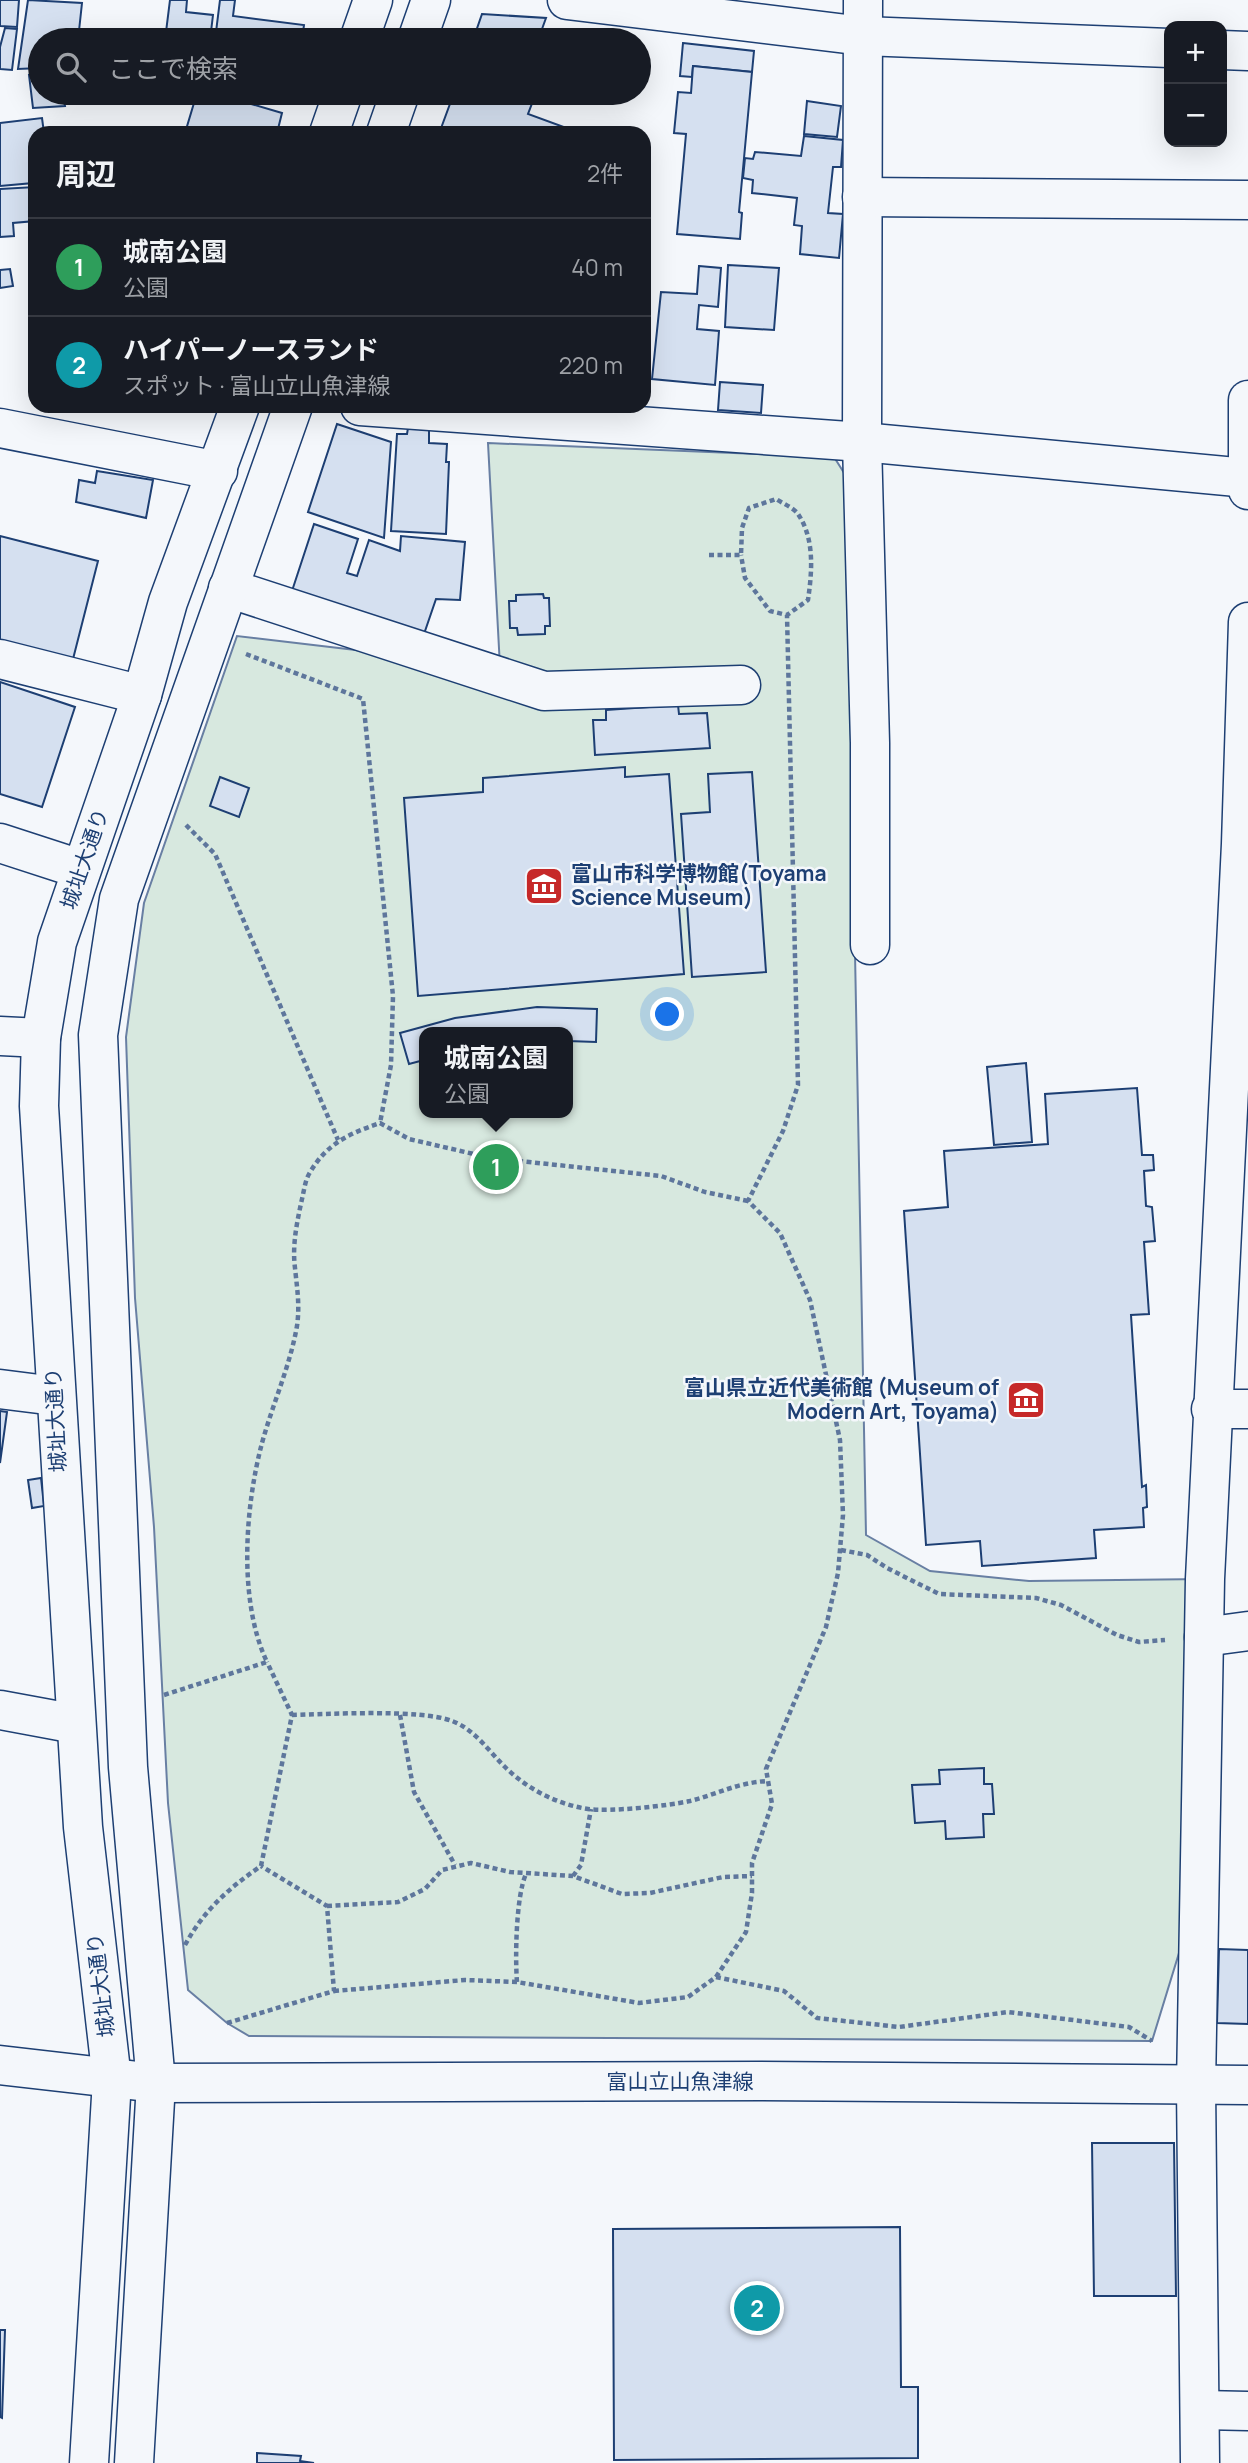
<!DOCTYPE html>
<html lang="ja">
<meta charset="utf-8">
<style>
body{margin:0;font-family:Manrope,"Noto Sans JP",sans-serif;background:#242831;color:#f1f3f6}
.controls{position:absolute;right:21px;top:21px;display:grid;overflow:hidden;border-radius:14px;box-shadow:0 7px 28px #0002}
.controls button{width:63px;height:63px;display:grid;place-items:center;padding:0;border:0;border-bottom:2px solid #363941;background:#171b24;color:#f1f3f6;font:35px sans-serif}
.you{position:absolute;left:668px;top:1015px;width:24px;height:24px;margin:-18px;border:5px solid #fff;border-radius:50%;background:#1a73e8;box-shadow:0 0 0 10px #1a73e833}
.badge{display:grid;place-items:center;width:46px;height:46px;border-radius:50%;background:#0f766e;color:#fff;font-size:23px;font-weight:700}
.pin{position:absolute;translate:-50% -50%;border:4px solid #fff;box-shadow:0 2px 7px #0006}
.popup{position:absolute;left:419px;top:1027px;width:154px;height:91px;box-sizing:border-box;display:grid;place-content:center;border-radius:14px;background:#171b24;filter:drop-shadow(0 2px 5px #0005);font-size:23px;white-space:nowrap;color:#9ea1a6}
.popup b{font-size:26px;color:#f1f3f6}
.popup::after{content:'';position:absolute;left:50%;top:100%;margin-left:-14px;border:14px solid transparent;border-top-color:#171b24}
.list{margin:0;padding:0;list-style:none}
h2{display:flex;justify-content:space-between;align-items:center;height:91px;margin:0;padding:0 28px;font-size:30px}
h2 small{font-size:23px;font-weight:400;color:#9ea1a6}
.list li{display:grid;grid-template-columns:46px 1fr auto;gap:21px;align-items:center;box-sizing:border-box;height:98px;padding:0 28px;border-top:2px solid #363941}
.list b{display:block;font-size:26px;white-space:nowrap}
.list p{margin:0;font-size:23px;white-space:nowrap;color:#9ea1a6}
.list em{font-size:23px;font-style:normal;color:#9ea1a6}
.icon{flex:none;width:38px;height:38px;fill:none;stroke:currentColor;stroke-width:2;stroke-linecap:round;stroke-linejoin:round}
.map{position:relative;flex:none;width:1248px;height:2463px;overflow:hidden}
.search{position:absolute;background:#171b24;box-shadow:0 7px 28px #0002;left:28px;top:28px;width:623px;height:77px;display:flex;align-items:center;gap:18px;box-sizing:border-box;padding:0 24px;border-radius:38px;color:#9ea1a6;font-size:26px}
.panel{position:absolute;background:#171b24;box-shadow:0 7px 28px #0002;left:28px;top:126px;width:623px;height:287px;border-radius:21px}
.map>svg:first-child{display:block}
.green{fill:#d7e8df;stroke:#687fa3;stroke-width:2;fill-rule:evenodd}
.building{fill:#d5e0f0;stroke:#1d3f73;stroke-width:2}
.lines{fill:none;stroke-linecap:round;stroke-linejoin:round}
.minor-casing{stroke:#1d3f73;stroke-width:41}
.major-casing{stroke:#1d3f73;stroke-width:41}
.highway-casing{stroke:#1d3f73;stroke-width:41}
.path{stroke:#5e769c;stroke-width:4.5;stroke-dasharray:5 3.5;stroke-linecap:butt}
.minor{stroke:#f4f7fb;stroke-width:38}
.major{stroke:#f4f7fb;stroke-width:38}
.highway{stroke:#f4f7fb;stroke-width:38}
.labels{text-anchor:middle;stroke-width:5;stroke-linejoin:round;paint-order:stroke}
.street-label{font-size:21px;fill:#1d3f73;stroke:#f4f7fb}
.poi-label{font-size:21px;font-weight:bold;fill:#1d3f73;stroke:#f4f7fb;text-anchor:start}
</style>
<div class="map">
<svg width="1248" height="2463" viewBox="0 0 1248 2463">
<rect width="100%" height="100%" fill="#f4f7fb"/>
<!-- green -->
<path class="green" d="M 488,443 L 834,457 L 846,476 L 866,1535 L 930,1571 L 1029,1581 L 1205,1579 L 1202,1878 L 1152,2041 L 249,2036 L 227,2023 L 188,1990 L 168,1803 L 154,1527 L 135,1298 L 126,1037 L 144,903 L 237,636 L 500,667 ZM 424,1032 L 568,1032 L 568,1113 L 424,1113 Z"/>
<!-- building -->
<g class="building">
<polygon points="0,0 19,0 17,27 0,26"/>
<polygon points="28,0 82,3 78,40 55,37 54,40 40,40 40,68 18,69"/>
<polygon points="170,0 187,0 186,12 213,15 210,40 165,40"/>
<polygon points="220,0 235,0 233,16 304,25 302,40 215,40"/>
<polygon points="482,14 546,18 538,40 473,40"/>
<polygon points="5,28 17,29 12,70 0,69 0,47"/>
<polygon points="683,43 754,51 752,72 693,66 692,77 680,76"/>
<polygon points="693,66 752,72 739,212 742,213 740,239 677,234 686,134 674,133 678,92 691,93"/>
<polygon points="40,74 40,93 63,93 65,106 33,108 29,75"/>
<polygon points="197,93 251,93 248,103 282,113 277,133 185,133"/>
<polygon points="454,93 536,93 528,114 580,133 447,133 440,131"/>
<polygon points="807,101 841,106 837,137 804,134"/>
<polygon points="42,118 44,133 35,133 33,183 0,186 0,123"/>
<polygon points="804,136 843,140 841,167 833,167 828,213 843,214 839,258 800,254 802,226 794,225 797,198 752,193 753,180 743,178 745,158 753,159 755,152 801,156"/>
<polygon points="35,187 35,221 13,223 14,236 0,237 0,189"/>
<polygon points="728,265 779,268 774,330 725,327"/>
<polygon points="699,266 721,268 718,307 699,305 697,329 719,331 715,385 652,379 661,292 697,294"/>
<polygon points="10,269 13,286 0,288 0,270"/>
<polygon points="720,382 763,385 761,413 718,410"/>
<polygon points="337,424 391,442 384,538 308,512"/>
<polygon points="408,428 429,430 429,443 447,444 446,462 449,462 446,534 391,531 397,434 407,434"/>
<polygon points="97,471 153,480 146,518 76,502 79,480 95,483"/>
<polygon points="314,524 358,539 347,573 357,576 369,540 400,551 401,536 465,542 460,600 436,599 424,634 291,594"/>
<polygon points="0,536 98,561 72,663 0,645"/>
<polygon points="543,594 544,598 549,598 550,626 545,626 545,634 518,635 517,628 510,628 509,601 516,601 516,595"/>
<polygon points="0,682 75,707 42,807 0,794"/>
<polygon points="678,705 679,714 707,713 710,748 595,755 593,720 606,720 606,710"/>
<polygon points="625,767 625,777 669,774 684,974 418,996 404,798 483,792 483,778"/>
<polygon points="752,772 766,972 692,977 681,814 710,812 708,774"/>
<polygon points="220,777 249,788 239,817 210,806"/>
<polygon points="537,1007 597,1009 596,1042 568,1041 568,1032 424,1032 424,1060 409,1064 400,1033 455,1018"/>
<polygon points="1026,1063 1032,1142 994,1145 987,1067"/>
<polygon points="1137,1088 1142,1155 1153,1155 1154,1170 1144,1171 1146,1206 1152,1207 1155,1241 1144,1242 1149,1314 1131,1315 1142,1487 1146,1485 1147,1507 1143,1508 1144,1527 1094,1530 1096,1558 982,1566 980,1541 926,1545 904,1211 948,1207 944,1151 1048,1144 1045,1094"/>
<polygon points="0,1411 7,1412 0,1463"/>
<polygon points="41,1478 44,1506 32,1508 28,1480"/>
<polygon points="984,1768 984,1784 992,1784 994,1814 983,1814 984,1837 946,1839 945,1821 915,1823 912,1785 940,1784 939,1770"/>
<polygon points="1219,1949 1248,1950 1248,2024 1217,2023"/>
<polygon points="1092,2143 1174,2143 1176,2296 1094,2296"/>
<polygon points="900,2227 901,2387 918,2387 918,2458 614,2460 613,2229"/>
<polygon points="0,2330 5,2330 2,2418 0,2417"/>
<polygon points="257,2453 301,2456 300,2461 314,2463 257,2463"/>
</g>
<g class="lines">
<!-- minor casing -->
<g class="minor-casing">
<g id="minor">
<polyline points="567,0 863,36 1169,48"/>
<polyline points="863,0 862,442 870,743 870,945"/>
<polyline points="1222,50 1248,51"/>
<polyline points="862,197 1248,200"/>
<polyline points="1248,400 1248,490"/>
<polyline points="360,406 862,442 1248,478"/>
<polyline points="0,428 218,471"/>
<polyline points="228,588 544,691 741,685"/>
<polyline points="0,659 142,695"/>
<polyline points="0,843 80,869"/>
<polyline points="0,1036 41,1038"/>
<polyline points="0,1389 55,1396"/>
<polyline points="1211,1409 1248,1409"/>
<polyline points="1204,1637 1248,1631"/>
<polyline points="0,1710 76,1724"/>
<polyline points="1202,2410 1248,2411"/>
<polyline points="1200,2463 1196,2086 1205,1579 1241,844 1248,622"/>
</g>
</g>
<!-- major casing -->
<g class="major-casing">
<polyline id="major" points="0,2065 156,2083 762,2081 1248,2085"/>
</g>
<!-- highway casing -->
<g class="highway-casing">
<g id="highway">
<polyline points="359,40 373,0"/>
<polyline points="417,40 431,0"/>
<polyline points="329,133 343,93"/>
<polyline points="386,133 400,93"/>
<polyline points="89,2463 112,2080 83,1827 39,1106 41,1038 57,942 142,695 168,602 240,406"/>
<polyline points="134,2463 156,2083 128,1767 98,1035 119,899 293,406"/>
</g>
</g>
<!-- path -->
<g class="path">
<path d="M 709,555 L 741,555 L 742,528 L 749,508 L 776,499 C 782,503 794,508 798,514 C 815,539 812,572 808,600 L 787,615 L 770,611 L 745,578 L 741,555"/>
<polyline points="246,654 363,699 393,996 391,1065 380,1123"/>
<polyline points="186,825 215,854 338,1140"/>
<polyline points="841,1550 867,1555 887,1568 939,1594 1036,1598 1061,1605 1117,1635 1139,1642 1165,1640"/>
<path d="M 164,1695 L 267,1662 C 238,1601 245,1507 262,1443 C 273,1403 290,1366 297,1326 C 300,1305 297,1288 295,1268 C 292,1245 297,1222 302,1199 C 304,1191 305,1181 309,1174 C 326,1144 348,1134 380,1123 L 409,1139 L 491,1158 L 661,1176 L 705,1192 L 748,1201"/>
<path d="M 292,1715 C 328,1714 422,1709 452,1721 C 474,1729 488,1750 504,1766 C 527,1789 556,1804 588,1809 C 610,1812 667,1806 690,1801 C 718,1794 736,1783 767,1781"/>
<polyline points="400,1715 414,1792 455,1865"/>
<polyline points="573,1876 581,1865 591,1809"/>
<polyline points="327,1906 398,1902 425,1889 442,1870 471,1863 510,1872 573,1876 622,1894 650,1893 723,1877 752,1876"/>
<path d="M 185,1945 C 204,1910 229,1888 261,1866 L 292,1715 L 267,1662"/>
<polyline points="716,1977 746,1932 752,1893 752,1863 772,1804 766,1769 826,1627 838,1573 843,1515 840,1440 810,1300 780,1233 748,1201 783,1131 798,1085 787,615"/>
<path d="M 517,1982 C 515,1957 516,1896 526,1874"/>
<polyline points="334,1991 465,1980 517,1982 639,2003 688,1997 716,1977 784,1991 817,2018 899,2027 1008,2012 1129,2027 1152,2041"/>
<polyline points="227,2023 334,1991 327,1906 261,1866"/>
</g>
<!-- minor -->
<use href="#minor" class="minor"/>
<!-- major -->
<use href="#major" class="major"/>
<!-- highway -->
<use href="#highway" class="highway"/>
</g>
<!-- icons -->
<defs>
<g id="museum-square" transform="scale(2.0125)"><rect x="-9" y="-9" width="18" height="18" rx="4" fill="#c62828" stroke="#f4f7fb"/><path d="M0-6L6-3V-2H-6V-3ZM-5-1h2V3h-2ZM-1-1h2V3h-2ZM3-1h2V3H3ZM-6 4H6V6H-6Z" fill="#fff"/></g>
</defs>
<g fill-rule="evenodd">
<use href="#museum-square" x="544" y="886"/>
<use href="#museum-square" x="1026" y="1400"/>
</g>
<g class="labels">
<!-- street labels -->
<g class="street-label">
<text transform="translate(85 859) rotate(-71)" y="7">城址大通り</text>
<text transform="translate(56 1420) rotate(-93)" y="7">城址大通り</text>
<text transform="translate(101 1985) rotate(-97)" y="7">城址大通り</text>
<text x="680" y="2089">富山立山魚津線</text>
</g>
<!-- poi labels -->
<g class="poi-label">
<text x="571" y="881">富山市科学博物館(Toyama<tspan x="571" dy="24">Science Museum)</tspan></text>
<text x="999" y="1395" text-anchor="end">富山県立近代美術館 (Museum of<tspan x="999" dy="24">Modern Art, Toyama)</tspan></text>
</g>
</g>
</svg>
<div class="controls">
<button>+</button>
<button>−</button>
</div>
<div class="you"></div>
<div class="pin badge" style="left:496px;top:1167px;background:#2e9e5b">1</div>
<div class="popup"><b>城南公園</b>公園</div>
<div class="pin badge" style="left:757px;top:2308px;background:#0f9aa8">2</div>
<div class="search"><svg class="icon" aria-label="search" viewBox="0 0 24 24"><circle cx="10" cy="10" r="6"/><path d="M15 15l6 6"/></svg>ここで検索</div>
<section class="panel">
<h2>周辺<small>2件</small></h2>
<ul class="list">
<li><span class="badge" style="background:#2e9e5b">1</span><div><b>城南公園</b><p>公園</p></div><em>40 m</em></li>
<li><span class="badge" style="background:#0f9aa8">2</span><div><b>ハイパーノースランド</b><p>スポット · 富山立山魚津線</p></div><em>220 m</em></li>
</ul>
</section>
</div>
